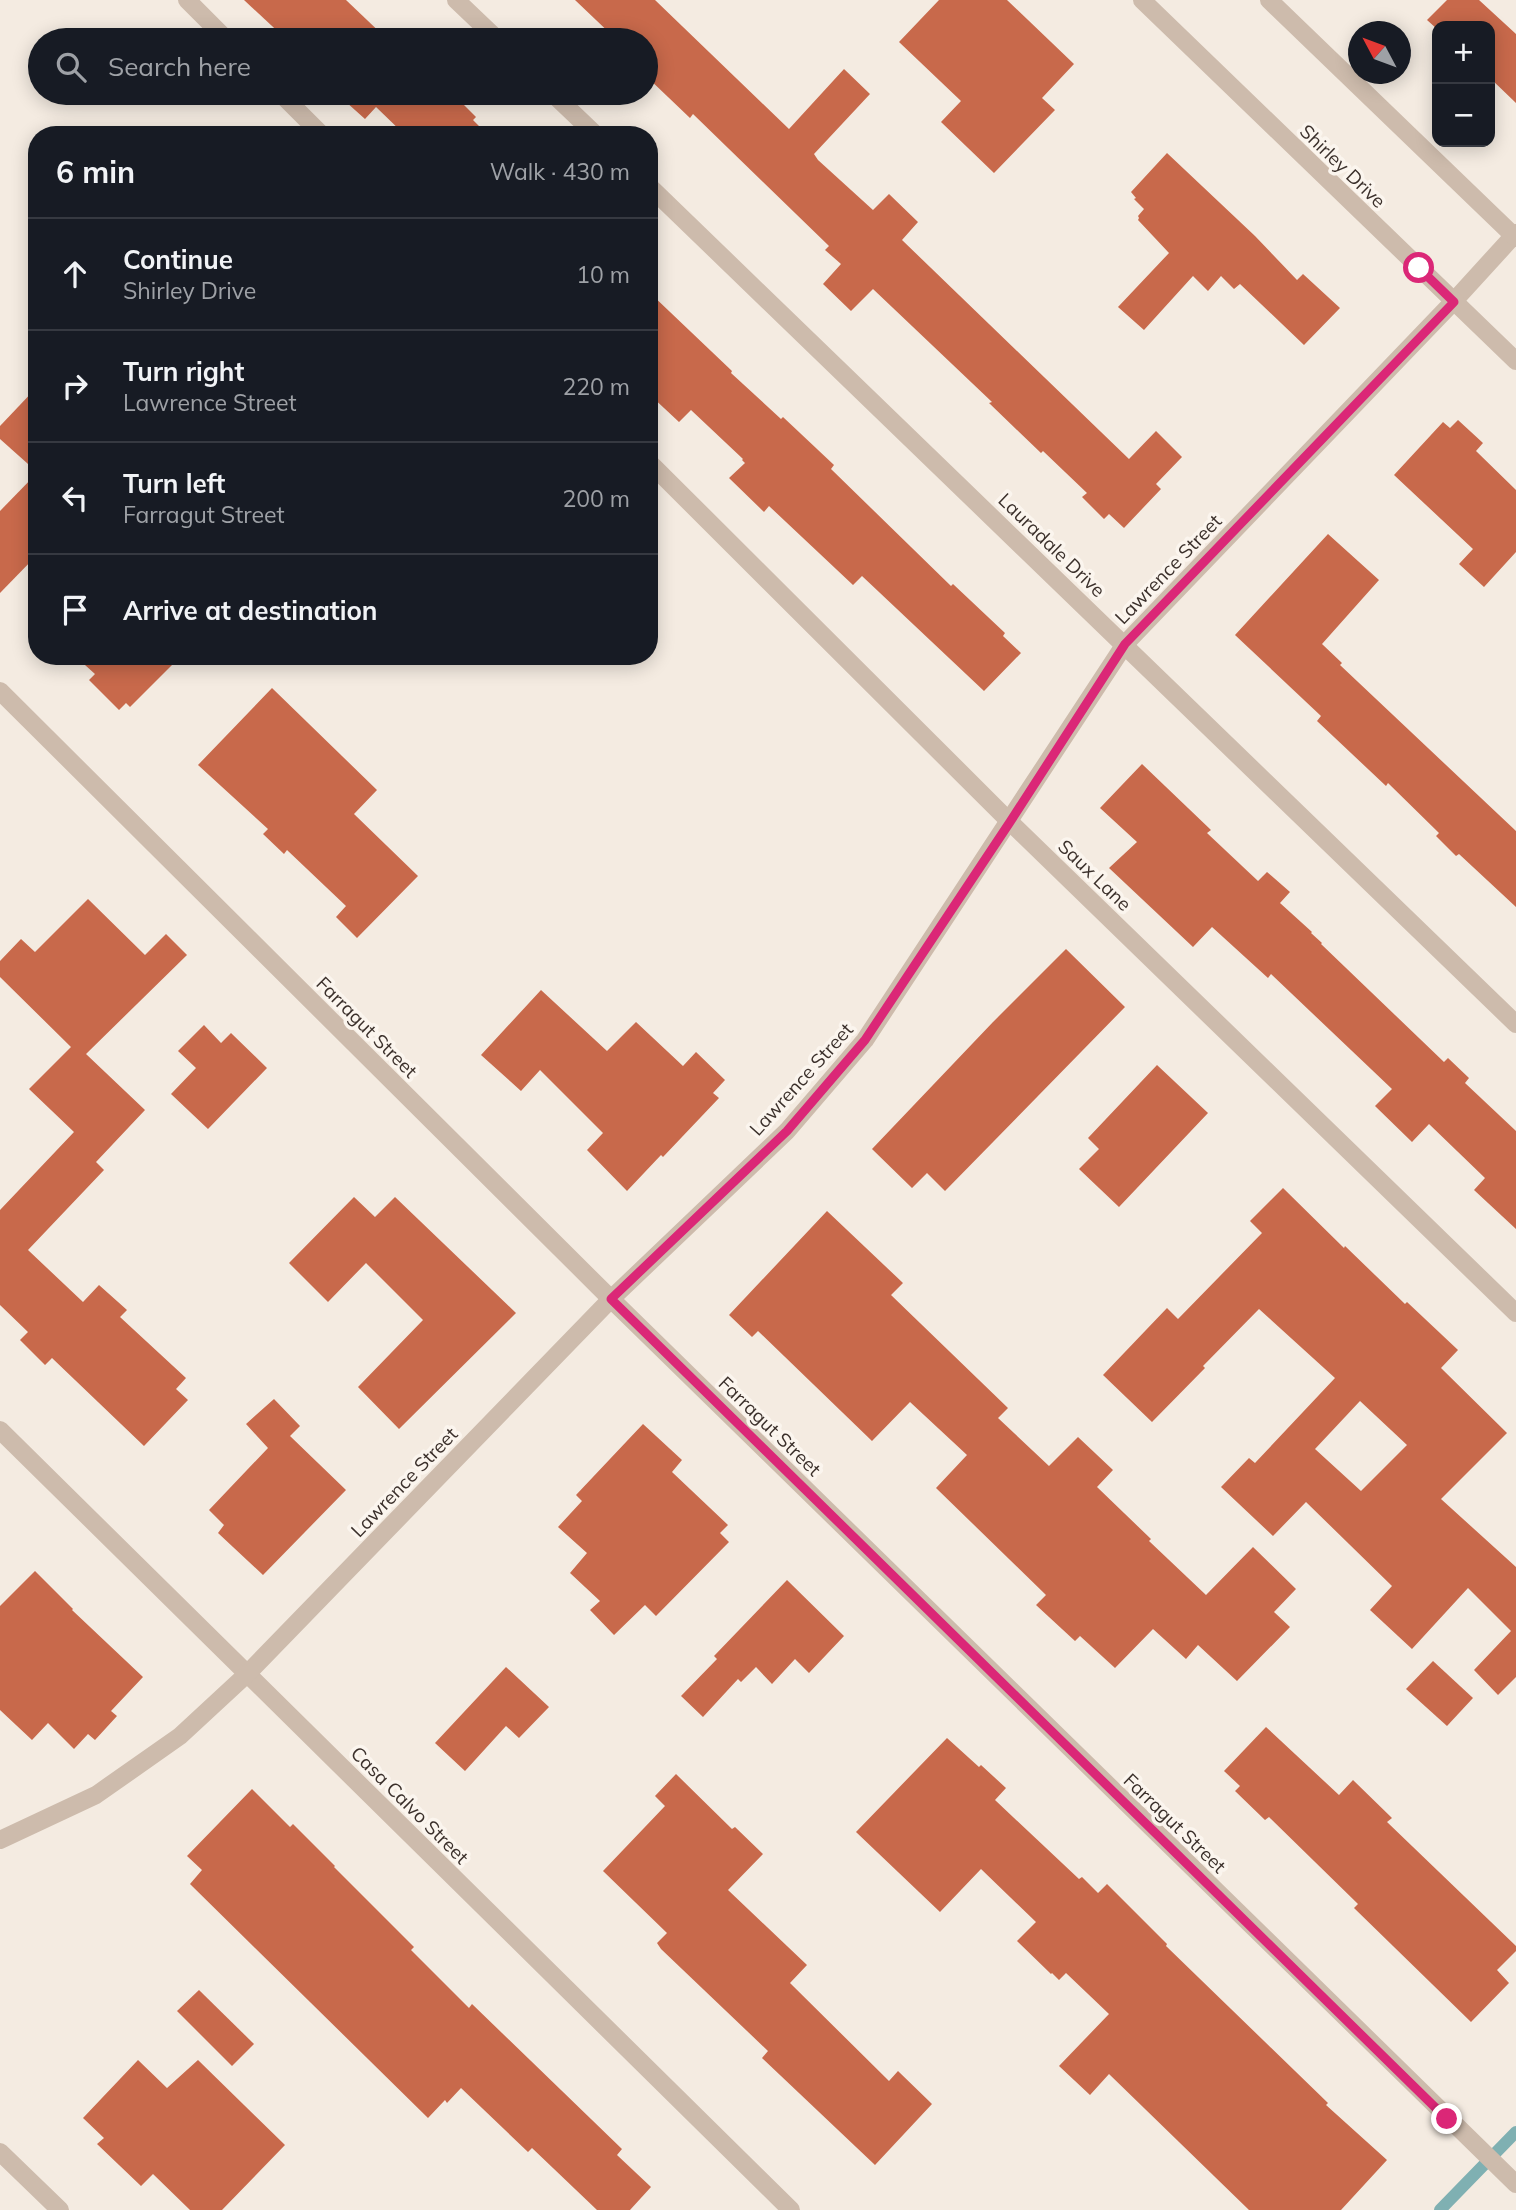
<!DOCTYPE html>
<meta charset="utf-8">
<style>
body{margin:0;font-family:Mulish,sans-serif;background:#20242c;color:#f1f3f6}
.controls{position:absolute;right:21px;top:21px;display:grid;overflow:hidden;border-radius:14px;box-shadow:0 4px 18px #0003}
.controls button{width:63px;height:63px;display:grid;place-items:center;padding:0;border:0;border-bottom:2px solid #363941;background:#171b24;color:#f1f3f6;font:35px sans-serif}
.compass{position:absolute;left:1348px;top:21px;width:63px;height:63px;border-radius:50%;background:#171b24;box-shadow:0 4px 18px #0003;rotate:311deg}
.stop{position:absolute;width:21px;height:21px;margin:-16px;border:5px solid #db2777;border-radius:50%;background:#fff}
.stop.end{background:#db2777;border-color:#fff;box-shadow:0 2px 7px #0008}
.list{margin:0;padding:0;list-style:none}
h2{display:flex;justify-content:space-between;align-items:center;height:91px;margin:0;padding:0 28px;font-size:30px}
h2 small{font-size:23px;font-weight:400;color:#9ea1a6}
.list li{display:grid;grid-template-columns:46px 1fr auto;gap:21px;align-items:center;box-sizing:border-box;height:112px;padding:0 28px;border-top:2px solid #363941}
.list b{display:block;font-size:26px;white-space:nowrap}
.list p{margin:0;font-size:23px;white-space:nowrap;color:#9ea1a6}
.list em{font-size:23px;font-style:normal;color:#9ea1a6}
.icon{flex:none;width:38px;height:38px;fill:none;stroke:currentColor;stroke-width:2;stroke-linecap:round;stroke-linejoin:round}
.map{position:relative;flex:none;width:1516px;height:2210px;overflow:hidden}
.search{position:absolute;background:#171b24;box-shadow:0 4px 18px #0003;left:28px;top:28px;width:630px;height:77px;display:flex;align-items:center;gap:18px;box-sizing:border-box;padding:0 24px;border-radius:38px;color:#9ea1a6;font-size:26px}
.panel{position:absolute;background:#171b24;box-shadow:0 4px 18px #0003;left:28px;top:126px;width:630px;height:539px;border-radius:28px}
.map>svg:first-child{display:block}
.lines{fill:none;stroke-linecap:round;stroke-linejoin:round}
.stream{stroke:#7fb0b2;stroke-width:12}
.building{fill:#c8694b;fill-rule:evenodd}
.minor{stroke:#cdbbac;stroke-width:18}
.tertiary{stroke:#cdbbac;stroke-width:18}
.route{stroke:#db2777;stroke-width:9}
.labels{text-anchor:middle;stroke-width:7;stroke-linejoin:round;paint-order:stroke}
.street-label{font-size:19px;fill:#3b302b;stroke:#fbf5ee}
</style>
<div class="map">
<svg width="1516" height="2210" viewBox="0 0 1516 2210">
<rect width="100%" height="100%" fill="#f4ebe1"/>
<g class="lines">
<!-- stream -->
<polyline class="stream" points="1440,2210 1516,2132"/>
</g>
<!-- building -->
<g class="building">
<polygon points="244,0 346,0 388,40 287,40"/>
<polygon points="575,0 655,0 789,129 844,69 870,94 814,154 818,160 873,210 889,194 918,222 902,240 1129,459 1156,431 1182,457 1156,484 1161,489 1124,528 1109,514 1104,519 1082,497 1087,493 1043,451 1041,453 989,403 992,402 873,289 851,311 823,284 841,264 825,250 829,246 693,114 690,118 646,76 646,40 617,40"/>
<polygon points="939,0 1007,0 1074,64 1042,98 1055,110 994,173 941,122 961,101 899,42"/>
<polygon points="1447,0 1479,0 1516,34 1516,103 1490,78 1490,26 1437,26 1437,29 1427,20"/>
<polygon points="336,93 444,93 451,99 454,95 476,117 473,120 488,135 405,135 376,107 365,119"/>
<polygon points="1167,153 1255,236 1297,280 1303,274 1340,308 1304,345 1240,284 1234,289 1221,276 1208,291 1193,276 1144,330 1118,307 1169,253 1138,220 1139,218 1138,216 1144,209 1134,199 1136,198 1131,192"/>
<polygon points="649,292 732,371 731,373 781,419 783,417 834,465 831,469 951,586 953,584 1005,633 1003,636 1021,653 984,691 862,576 853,585 769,506 764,512 729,478 745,463 742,460 743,459 691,410 679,422 649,394"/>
<polygon points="37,387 37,472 0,439 0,426"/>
<polygon points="1458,420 1483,443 1476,451 1516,490 1516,552 1484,587 1459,564 1473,549 1394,475 1443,422 1450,428"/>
<polygon points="37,473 37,555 0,593 0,511"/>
<polygon points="1328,534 1379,580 1322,644 1342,663 1340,665 1516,831 1516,907 1459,854 1456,856 1436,836 1439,833 1388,783 1386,786 1317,721 1321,716 1235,635"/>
<polygon points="75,656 181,656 130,707 126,703 119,710 89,680 95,674"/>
<polygon points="272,688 377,790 354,814 418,876 357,938 336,917 346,906 287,850 284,854 263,834 268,829 198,765"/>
<polygon points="1142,764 1211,830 1207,833 1258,881 1267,872 1290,892 1280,903 1312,932 1311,933 1322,943 1321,944 1444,1062 1448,1058 1469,1078 1465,1083 1516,1131 1516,1229 1474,1190 1485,1178 1429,1124 1412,1142 1375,1106 1392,1089 1271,974 1268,978 1212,927 1193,947 1109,868 1137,842 1100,808"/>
<polygon points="88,899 145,955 166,934 187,955 86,1054 145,1110 96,1162 104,1170 28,1250 83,1302 99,1285 127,1310 120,1317 186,1378 176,1389 188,1400 144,1446 52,1358 45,1365 20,1340 28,1332 0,1305 0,1210 74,1132 29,1089 71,1047 0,977 0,961 21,939 35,952"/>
<polygon points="1066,949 1125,1007 945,1191 927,1173 912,1188 872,1149 993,1022"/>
<polygon points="541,990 607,1051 636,1022 683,1066 696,1052 725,1080 713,1093 719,1098 663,1157 661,1155 627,1191 587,1150 603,1133 540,1070 521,1091 481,1055"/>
<polygon points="204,1025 221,1043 231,1033 267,1068 208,1129 171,1094 196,1068 178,1051"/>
<polygon points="1157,1065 1208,1113 1119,1207 1079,1169 1099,1149 1088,1138"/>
<path d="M 1283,1188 L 1344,1248 L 1345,1246 L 1405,1304 L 1407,1302 L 1458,1350 L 1441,1368 L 1507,1433 L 1441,1499 L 1516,1567 L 1516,1677 L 1498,1695 L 1474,1670 L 1511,1631 L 1468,1588 L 1412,1649 L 1370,1610 L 1392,1586 L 1306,1502 L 1273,1536 L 1221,1487 L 1249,1458 L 1255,1463 L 1335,1378 L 1259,1309 L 1203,1366 L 1205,1368 L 1152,1422 L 1103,1375 L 1167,1308 L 1178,1319 L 1262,1233 L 1250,1221 ZM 1360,1401 L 1407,1445 L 1361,1491 L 1315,1449 Z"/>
<polygon points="354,1197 375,1217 395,1197 516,1313 399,1429 358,1387 423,1320 366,1263 328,1302 289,1263"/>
<polygon points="827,1211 903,1283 891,1295 1008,1408 998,1418 1049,1466 1078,1437 1113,1470 1097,1487 1151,1539 1149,1541 1206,1595 1253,1547 1296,1589 1274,1612 1290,1627 1237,1681 1198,1645 1186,1659 1153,1629 1115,1668 1080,1636 1075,1641 1036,1605 1046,1595 936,1488 967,1455 910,1402 872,1441 758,1331 752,1337 729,1315"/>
<polygon points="274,1399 300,1426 290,1436 346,1490 263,1575 218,1533 224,1525 209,1510 268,1448 246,1424"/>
<polygon points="643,1424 682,1460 672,1472 728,1525 720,1533 729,1542 656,1616 645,1605 614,1635 590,1610 600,1601 570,1573 587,1553 558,1527 582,1501 576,1495"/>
<polygon points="35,1571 73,1609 72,1610 143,1677 111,1711 117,1716 95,1740 88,1734 74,1749 48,1723 32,1740 0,1710 0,1606"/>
<polygon points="787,1580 844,1636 809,1673 795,1659 772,1684 756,1667 741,1682 738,1679 703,1717 681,1696 717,1659 714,1656"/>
<polygon points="1433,1661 1473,1698 1447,1726 1406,1689"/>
<polygon points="506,1667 549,1707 519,1738 506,1726 465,1771 435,1743"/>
<polygon points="1266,1727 1339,1795 1353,1780 1392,1818 1387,1822 1516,1946 1516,1951 1497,1970 1509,1983 1471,2022 1354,1908 1358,1904 1269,1817 1265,1820 1235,1791 1240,1786 1224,1771"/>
<polygon points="947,1738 979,1767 981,1765 1006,1788 995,1800 1079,1879 1082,1877 1098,1893 1107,1884 1167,1944 1166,1946 1328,2103 1326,2105 1387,2160 1341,2210 1249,2210 1109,2074 1090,2095 1059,2066 1109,2014 1066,1973 1059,1980 1052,1973 1051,1974 1017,1941 1036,1922 981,1869 940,1912 856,1832"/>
<polygon points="676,1774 732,1829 735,1827 763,1854 728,1890 807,1965 790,1983 889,2081 898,2071 932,2104 875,2165 762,2058 768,2051 661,1949 657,1943 667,1933 603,1871 665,1806 655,1796"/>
<polygon points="252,1789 290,1827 293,1824 335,1866 334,1867 414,1947 411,1950 469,2008 472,2004 622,2149 617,2155 651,2187 630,2210 597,2210 532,2148 528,2152 461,2088 447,2103 445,2100 428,2118 190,1884 202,1870 187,1856"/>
<polygon points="199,1990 254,2044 232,2066 177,2011"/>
<polygon points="138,2060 167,2088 198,2060 285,2145 222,2210 190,2210 153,2174 141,2186 97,2144 104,2138 83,2118"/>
</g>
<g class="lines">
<!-- minor -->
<g class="minor">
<polyline points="187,0 227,40"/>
<polyline points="456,0 498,40"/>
<polyline points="280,93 322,135"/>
<polyline points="552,93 596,135"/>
<polyline points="649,186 1516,1024"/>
<polyline points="649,462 1010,822 1516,1313"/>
<polyline points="0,691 611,1299 1516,2184"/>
<polyline points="0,1430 791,2210"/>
<polyline points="0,1840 96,1795 180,1736 247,1674 611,1299 787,1131 865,1040 1125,644 1454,301 1516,233"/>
<polyline points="0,2152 60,2210"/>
</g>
<!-- tertiary -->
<g class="tertiary">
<polyline points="1142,0 1516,361"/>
<polyline points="1269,0 1516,238"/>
</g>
</g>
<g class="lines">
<!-- route -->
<polyline class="route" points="1419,268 1454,302 1125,644 1010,822 865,1040 787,1131 611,1299 1447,2119"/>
</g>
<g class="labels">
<!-- street labels -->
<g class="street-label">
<text transform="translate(1343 166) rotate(44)" y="7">Shirley Drive</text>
<text transform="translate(1052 545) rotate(44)" y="7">Lauradale Drive</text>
<text transform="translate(1168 569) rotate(-46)" y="7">Lawrence Street</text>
<text transform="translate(1095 875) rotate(44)" y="7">Saux Lane</text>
<text transform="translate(367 1027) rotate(45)" y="7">Farragut Street</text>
<text transform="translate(801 1079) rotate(-48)" y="7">Lawrence Street</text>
<text transform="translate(770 1426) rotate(44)" y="7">Farragut Street</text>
<text transform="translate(404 1482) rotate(-46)" y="7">Lawrence Street</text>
<text transform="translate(410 1805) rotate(45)" y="7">Casa Calvo Street</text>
<text transform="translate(1175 1823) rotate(44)" y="7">Farragut Street</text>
</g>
</g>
</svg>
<div class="controls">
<button>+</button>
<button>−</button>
</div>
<svg class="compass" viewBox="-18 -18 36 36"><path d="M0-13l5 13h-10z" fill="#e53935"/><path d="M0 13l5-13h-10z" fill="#9ea1a6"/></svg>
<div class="stop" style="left:1419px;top:268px"></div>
<div class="stop end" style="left:1447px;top:2119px"></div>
<div class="search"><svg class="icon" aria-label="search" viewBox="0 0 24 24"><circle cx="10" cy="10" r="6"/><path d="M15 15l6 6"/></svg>Search here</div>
<section class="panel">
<h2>6 min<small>Walk · 430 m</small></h2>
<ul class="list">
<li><svg class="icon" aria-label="ahead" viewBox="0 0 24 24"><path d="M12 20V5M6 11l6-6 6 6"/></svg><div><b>Continue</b><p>Shirley Drive</p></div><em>10 m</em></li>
<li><svg class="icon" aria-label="right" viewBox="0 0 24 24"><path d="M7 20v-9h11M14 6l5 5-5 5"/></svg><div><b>Turn right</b><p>Lawrence Street</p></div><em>220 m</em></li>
<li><svg class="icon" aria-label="left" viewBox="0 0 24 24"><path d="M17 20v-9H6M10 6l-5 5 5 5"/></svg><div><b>Turn left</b><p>Farragut Street</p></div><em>200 m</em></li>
<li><svg class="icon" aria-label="arrive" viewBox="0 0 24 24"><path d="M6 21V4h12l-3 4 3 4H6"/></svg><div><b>Arrive at destination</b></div></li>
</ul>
</section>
</div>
